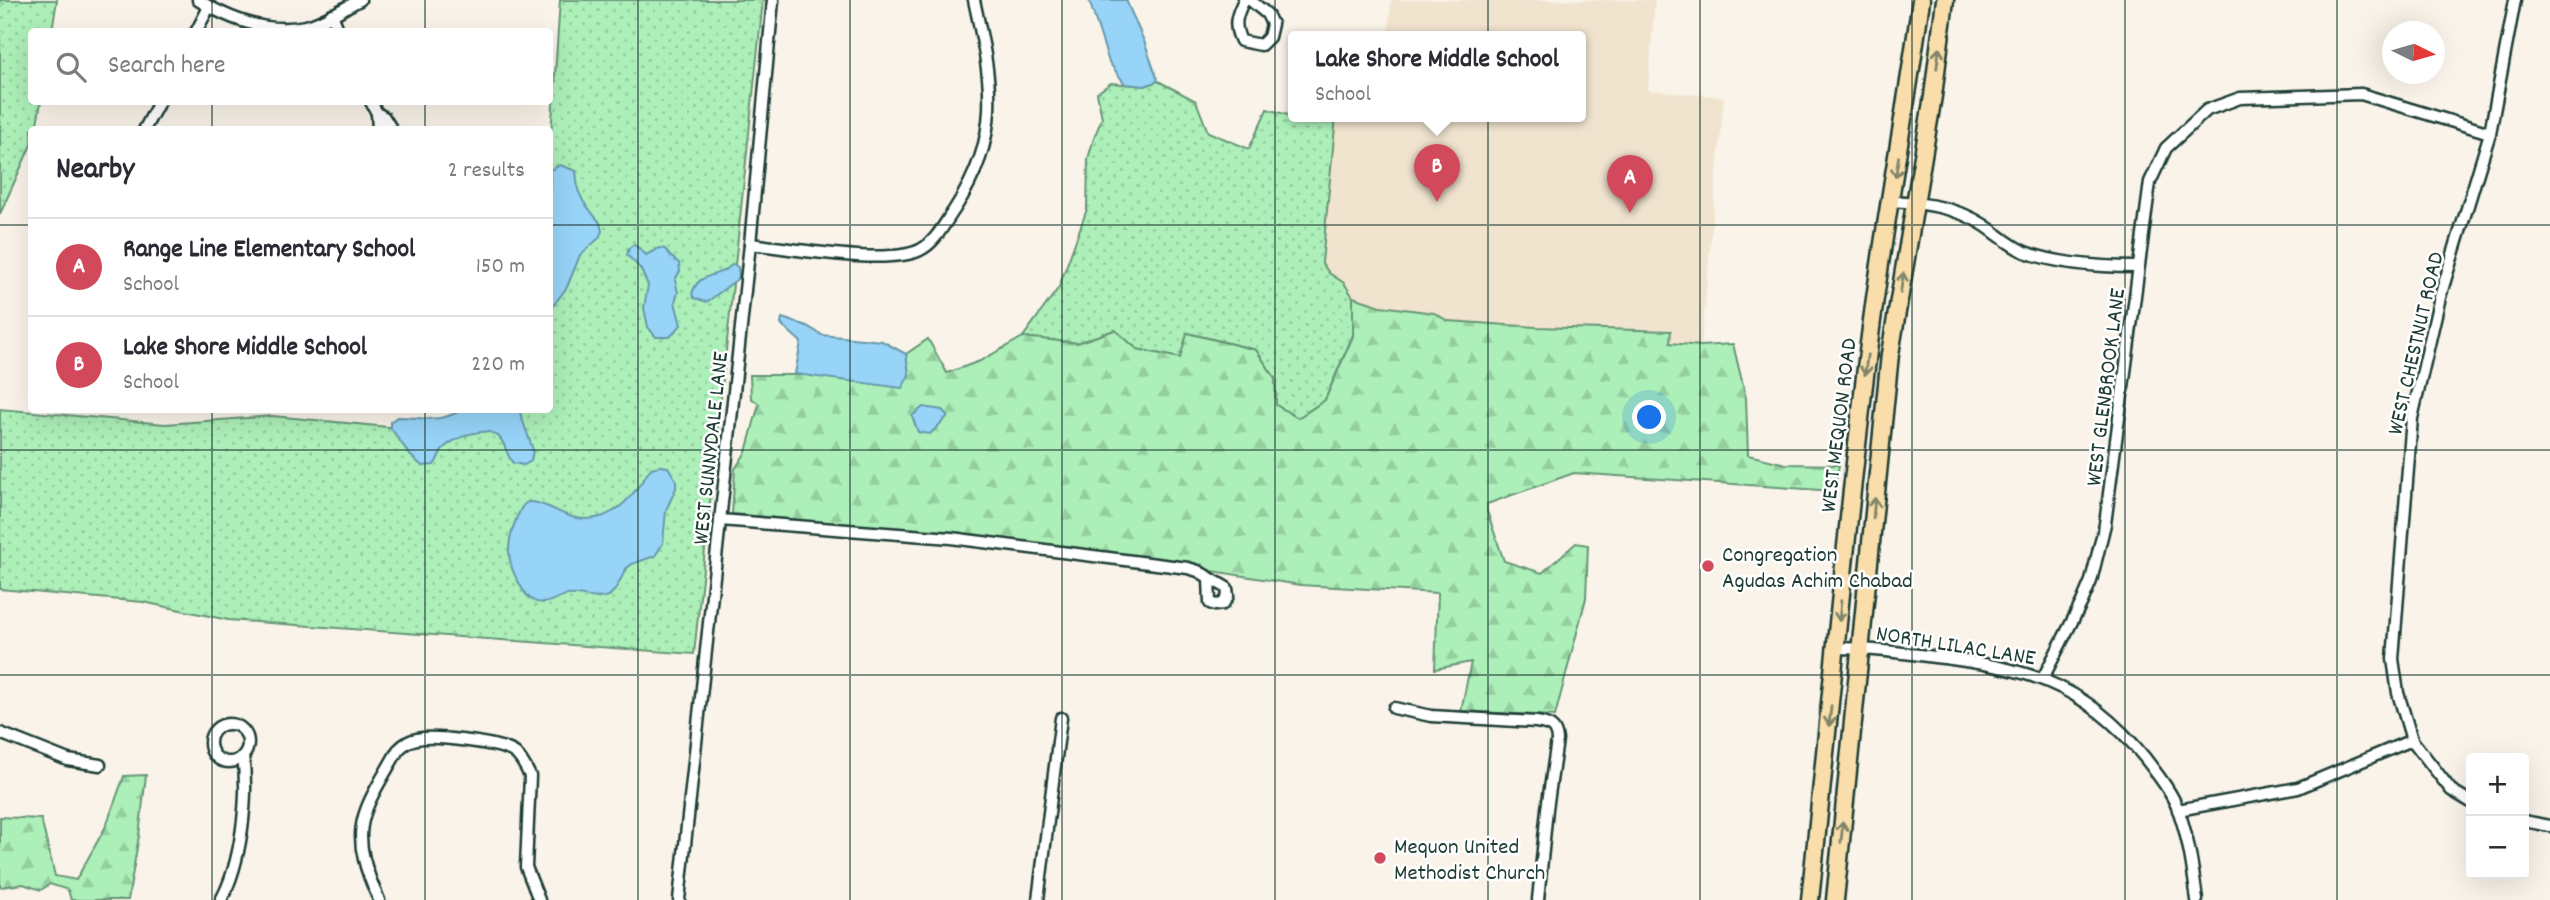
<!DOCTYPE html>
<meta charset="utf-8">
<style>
body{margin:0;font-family:Dekko,sans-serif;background:#f7f7f7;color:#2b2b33}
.controls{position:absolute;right:21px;bottom:21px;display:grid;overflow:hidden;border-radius:7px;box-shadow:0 7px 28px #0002}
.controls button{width:63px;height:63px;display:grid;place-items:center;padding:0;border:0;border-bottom:2px solid #e1e1e2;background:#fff;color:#2b2b33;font:35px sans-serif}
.compass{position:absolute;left:2382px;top:21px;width:63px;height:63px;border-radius:50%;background:#fff;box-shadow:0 7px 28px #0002;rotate:95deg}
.you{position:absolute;left:1650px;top:418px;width:24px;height:24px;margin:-18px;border:5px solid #fff;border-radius:50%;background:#1a73e8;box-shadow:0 0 0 10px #1a73e833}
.badge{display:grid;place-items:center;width:46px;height:46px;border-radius:50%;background:#d1495b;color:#fff;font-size:23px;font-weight:700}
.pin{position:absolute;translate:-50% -58px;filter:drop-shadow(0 2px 4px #0008)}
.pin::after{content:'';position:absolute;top:37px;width:24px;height:21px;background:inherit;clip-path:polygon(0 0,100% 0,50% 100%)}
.popup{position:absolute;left:1288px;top:31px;width:298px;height:91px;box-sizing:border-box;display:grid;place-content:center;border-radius:7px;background:#fff;filter:drop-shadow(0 2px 5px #0005);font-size:23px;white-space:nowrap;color:#7c7c81}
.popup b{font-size:26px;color:#2b2b33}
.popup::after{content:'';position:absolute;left:50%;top:100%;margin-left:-14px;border:14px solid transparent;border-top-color:#fff}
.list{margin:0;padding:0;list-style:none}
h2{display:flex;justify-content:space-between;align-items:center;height:91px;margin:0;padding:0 28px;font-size:30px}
h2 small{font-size:23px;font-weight:400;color:#7c7c81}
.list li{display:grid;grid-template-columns:46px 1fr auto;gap:21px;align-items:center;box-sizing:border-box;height:98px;padding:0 28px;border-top:2px solid #e1e1e2}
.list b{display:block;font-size:26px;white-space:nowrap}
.list p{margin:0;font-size:23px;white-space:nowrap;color:#7c7c81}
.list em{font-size:23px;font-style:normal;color:#7c7c81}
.icon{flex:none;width:38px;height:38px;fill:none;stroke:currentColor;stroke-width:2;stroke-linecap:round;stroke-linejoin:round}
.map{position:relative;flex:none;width:2550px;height:900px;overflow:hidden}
.search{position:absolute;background:#fff;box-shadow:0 7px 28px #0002;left:28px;top:28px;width:525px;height:77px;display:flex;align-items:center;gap:18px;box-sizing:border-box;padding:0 24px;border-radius:7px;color:#7c7c81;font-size:26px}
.panel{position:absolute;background:#fff;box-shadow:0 7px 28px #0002;left:28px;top:126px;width:525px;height:287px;border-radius:7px}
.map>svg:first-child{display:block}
.built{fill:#f1e4cf}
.grass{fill:url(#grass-dots);stroke:#669676;stroke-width:2}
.forest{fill:url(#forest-firs);stroke:#669676;stroke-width:2}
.water{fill:#97d4f8;stroke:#6798aa;stroke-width:2}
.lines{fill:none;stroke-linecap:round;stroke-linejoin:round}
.street-casing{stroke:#1f3d34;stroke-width:15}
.primary-casing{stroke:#1f3d34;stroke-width:21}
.street{stroke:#fff;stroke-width:10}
.primary{stroke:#f9deab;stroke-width:16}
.oneway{stroke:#81856a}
.grid{fill:none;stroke:#1f3d34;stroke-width:2;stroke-opacity:0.55}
.poi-dot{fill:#d1495b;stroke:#fff;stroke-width:2.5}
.labels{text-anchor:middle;stroke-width:5;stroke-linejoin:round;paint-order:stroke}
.street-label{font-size:23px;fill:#1f3d34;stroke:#fff}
.poi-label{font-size:23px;fill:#1f3d34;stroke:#fff;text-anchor:start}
</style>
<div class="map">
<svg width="2550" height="900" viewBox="0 0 2550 900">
<defs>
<pattern id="grass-dots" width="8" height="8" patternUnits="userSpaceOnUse" patternTransform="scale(1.75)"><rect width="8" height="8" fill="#acefb8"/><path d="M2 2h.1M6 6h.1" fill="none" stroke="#94ce9f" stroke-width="1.8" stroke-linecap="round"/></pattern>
<pattern id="forest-firs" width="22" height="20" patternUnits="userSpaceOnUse" patternTransform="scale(1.75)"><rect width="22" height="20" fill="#acefb8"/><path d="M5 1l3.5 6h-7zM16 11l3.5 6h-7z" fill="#94ce9f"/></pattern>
</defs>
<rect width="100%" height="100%" fill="#f9f3e9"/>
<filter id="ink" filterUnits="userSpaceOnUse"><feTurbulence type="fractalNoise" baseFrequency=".0143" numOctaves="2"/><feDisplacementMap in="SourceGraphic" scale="14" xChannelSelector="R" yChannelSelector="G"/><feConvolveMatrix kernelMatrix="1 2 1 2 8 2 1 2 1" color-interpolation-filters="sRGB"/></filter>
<g filter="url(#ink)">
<!-- built -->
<polygon class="built" points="1391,0 1655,0 1648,90 1724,97 1701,346 1669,343 1671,331 1536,327 1448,321 1434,313 1381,306 1353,297 1344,283 1329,273 1322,263 1336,116 1580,116 1580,36 1388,36"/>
<!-- grass -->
<g class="grass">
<polygon points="0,0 57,0 52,31 32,32 32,102 41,102 36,129 32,130 31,145 0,214"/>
<polygon points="560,0 763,0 694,654 228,620 143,602 0,589 0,409 165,424 273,416 430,431 467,410 550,410 550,150"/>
<polygon points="1158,81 1196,101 1208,132 1249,149 1267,109 1302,119 1303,116 1336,116 1322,263 1329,273 1344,283 1353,297 1353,335 1325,400 1298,418 1276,405 1275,378 1256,350 1188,333 1180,358 1137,349 1115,330 1077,343 1023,337 1059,287 1087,209 1088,159 1094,138 1102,118 1097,93 1111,83 1145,86"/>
</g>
<!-- forest -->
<g class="forest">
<polygon points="1353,297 1381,306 1434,313 1448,321 1536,327 1671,331 1670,343 1701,346 1733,344 1746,398 1748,455 1786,464 1839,465 1834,491 1574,473 1487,504 1487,511 1504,561 1542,573 1576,543 1588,545 1586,598 1555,716 1461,711 1471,662 1435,669 1438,593 1300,585 1017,540 732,514 735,469 746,452 759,404 751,398 750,375 909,375 906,354 928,339 947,373 980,361 1023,337 1077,343 1115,330 1137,349 1180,358 1187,333 1256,350 1275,378 1276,405 1298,418 1325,400 1353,336"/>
<polygon points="146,775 139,836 128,900 71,900 68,890 50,884 41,890 23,884 0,887 0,817 41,819 55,876 76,880 106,826 124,776"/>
</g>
<!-- water -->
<g class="water">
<polygon points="1089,0 1126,0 1144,41 1158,81 1145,86 1125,84 1109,62"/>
<polygon points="560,165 576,171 578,190 583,201 600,223 602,231 599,238 580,255 567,287 550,310 550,170"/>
<polygon points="634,244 646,255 659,248 665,249 670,256 679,263 680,271 675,280 678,292 675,302 681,325 670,337 656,337 648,327 644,308 648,285 640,268 627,255 629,248"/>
<path d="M 733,264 L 738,267 L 739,277 L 736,280 L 707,302 L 694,298 L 692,294 C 697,276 709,277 723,271 C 727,270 730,266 733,264 Z"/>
<polygon points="782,318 807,326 822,335 882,341 906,354 909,375 902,388 795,374 801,342 781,324"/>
<polygon points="923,407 942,410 948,416 930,434 918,432 912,416"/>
<path d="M 462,410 L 519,410 L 533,450 L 531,461 L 524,465 L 513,463 C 506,455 506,444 499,437 C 486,424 452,438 442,450 C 439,455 438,460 434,465 L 422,466 L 410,455 L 390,427 L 390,422 L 397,417 C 424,417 436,424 462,410 Z"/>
<path d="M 660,466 L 668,467 L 676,480 L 676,488 L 666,510 L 663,543 L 655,556 L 632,564 L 626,569 L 615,590 L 609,596 C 592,601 581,593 567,595 C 554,597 546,608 532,600 C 526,596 522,589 519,583 C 505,560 507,541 517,517 C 520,512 521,506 526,503 C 533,500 540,504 546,506 C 556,510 566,516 576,518 C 613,525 634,495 651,468 Z"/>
</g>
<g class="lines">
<!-- street casing -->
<g class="street-casing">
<g id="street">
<path d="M 198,0 C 229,19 268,34 306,26 C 324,22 343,8 360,0"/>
<path d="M 1244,0 C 1236,16 1233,25 1241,41 L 1261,45 L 1269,37 L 1272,24 L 1267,14 L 1250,0"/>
<polyline points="332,14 339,32"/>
<polyline points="196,32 209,7"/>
<polyline points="371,102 377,113"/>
<polyline points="144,130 159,102"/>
<polyline points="378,130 377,113 384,117 392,130"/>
<path d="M 1891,201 C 1924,203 1956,207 1984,225 C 1998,234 2010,246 2025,252 C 2060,265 2101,267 2137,267"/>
<path d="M 750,244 C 789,248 888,266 920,250 C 936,242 944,224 954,210 C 1003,134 992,83 974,0"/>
<polyline points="720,520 951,538 1188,568 1198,571 1227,588 1228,596 1223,604 1215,605 1210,603 1209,579"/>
<path d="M 1837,648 C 1867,648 1897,652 1927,656 C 2022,667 2082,680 2145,758 C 2157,774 2172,792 2179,812 C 2189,840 2193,870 2197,900"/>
<polyline points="2043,678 2082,602 2091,581 2105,524 2150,182 2166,148 2207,110 2240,98 2361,94 2490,133"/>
<path d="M 1394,708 L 1431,716 L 1536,722 C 1549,724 1556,726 1557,740 L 1547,809 L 1538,900"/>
<circle cx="229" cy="743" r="19"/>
<polyline points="0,733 68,760 100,765"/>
<polyline points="2471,802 2451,790 2412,740 2398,693 2393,659 2412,418 2440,297 2490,133 2515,0"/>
<polyline points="2178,810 2298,788 2412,740"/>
<polyline points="2524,821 2550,826"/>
<path d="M 221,900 C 241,864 249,798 243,756"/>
<path d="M 379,900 C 346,827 362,814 398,750 C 404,744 409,740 417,739 C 433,735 502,743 515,753 C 522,759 526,768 530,776 L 526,867 L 539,900"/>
<polyline points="679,900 750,244 773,0"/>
<polyline points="1038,900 1061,718"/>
</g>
</g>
<!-- primary casing -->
<g class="primary-casing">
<g id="primary">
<path d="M 1810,900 C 1830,712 1846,523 1870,336 C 1884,223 1906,112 1921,0"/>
<polyline points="1835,900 1890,354 1933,96 1945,0"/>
</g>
</g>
<!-- street -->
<use href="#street" class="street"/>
<!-- primary -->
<use href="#primary" class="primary"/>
</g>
<!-- one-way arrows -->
<defs><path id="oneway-shaft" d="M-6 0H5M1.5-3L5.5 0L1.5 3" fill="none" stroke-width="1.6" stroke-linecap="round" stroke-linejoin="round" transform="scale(1.75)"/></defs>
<g class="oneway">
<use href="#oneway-shaft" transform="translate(1938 58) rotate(-83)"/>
<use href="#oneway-shaft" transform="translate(1897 167) rotate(99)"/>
<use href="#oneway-shaft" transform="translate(1902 283) rotate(-81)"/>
<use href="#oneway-shaft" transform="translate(1866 365) rotate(97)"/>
<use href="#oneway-shaft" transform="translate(1874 508) rotate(-85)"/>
<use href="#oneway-shaft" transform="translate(1840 611) rotate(95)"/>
<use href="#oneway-shaft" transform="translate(1830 716) rotate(96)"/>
<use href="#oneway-shaft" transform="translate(1842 832) rotate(-84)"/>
</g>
</g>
<!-- grid -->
<path class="grid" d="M 212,0 L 212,32M 425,0 L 425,32M 638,0 L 638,900M 850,0 L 850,900M 1062,0 L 1062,900M 1275,0 L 1275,900M 1488,0 L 1488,900M 1700,0 L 1700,900M 1912,0 L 1912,900M 2125,0 L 2125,900M 2337,0 L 2337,900M 212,102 L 212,130M 425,102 L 425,130M 0,225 L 32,225M 550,225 L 2550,225M 212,410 L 212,900M 425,410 L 425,900M 0,450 L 2550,450M 0,675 L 2550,675"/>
<!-- markers -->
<g class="poi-dot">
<circle cx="1708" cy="566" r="7"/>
<circle cx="1380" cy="858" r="7"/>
</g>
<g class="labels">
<!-- street labels -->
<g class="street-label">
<text transform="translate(2414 343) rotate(-77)" y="8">WEST CHESTNUT ROAD</text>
<text transform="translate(2104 387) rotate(-83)" y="8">WEST GLENBROOK LANE</text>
<text transform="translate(1837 425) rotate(-83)" y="8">WEST MEQUON ROAD</text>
<text transform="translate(709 448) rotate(-84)" y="8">WEST SUNNYDALE LANE</text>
<text transform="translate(1956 644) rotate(9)" y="8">NORTH LILAC LANE</text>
</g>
<!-- poi labels -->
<g class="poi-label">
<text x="1722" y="561">Congregation<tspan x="1722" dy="26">Agudas Achim Chabad</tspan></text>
<text x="1394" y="853">Mequon United<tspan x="1394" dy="26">Methodist Church</tspan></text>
</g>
</g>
</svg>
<div class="controls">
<button>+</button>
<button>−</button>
</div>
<svg class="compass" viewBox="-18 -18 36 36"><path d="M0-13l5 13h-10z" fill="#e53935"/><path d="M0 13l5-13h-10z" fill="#7c7c81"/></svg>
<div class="you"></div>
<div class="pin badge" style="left:1630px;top:213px">A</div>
<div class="pin badge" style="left:1437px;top:202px">B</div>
<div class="popup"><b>Lake Shore Middle School</b>School</div>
<div class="search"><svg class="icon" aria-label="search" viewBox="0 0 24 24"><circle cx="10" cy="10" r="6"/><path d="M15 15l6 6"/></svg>Search here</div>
<section class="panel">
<h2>Nearby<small>2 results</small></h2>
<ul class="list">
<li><span class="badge">A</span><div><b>Range Line Elementary School</b><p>School</p></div><em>150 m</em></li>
<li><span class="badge">B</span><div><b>Lake Shore Middle School</b><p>School</p></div><em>220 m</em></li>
</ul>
</section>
</div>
